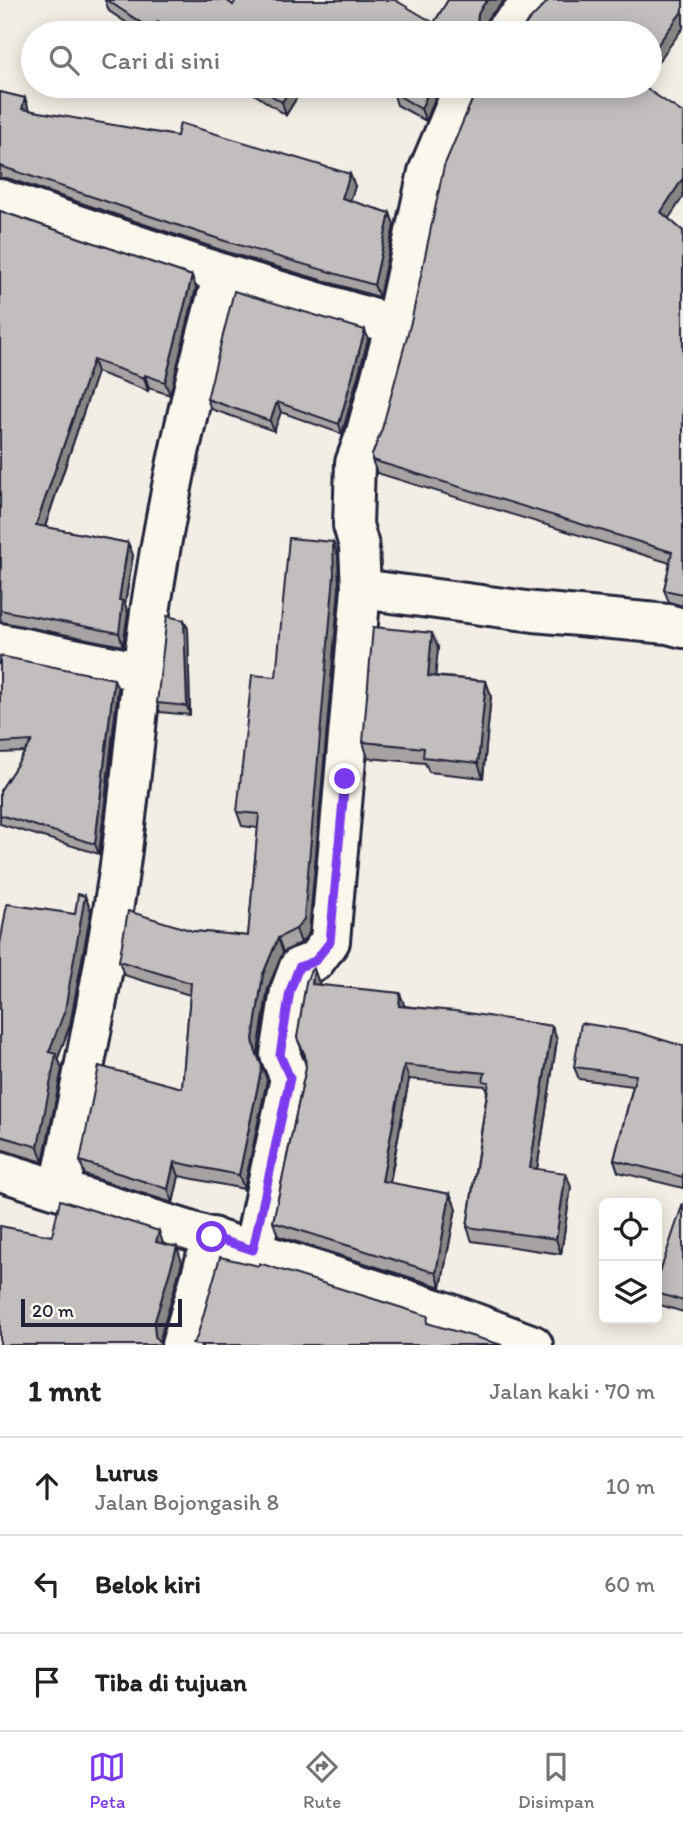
<!DOCTYPE html>
<html lang="id">
<meta charset="utf-8">
<style>
body{margin:0;font-family:Itim,sans-serif;background:#f2f2f2;color:#222}
.controls{position:absolute;right:21px;bottom:21px;display:grid;overflow:hidden;border-radius:10px;box-shadow:0 4px 18px #0003}
.controls button{width:63px;height:63px;display:grid;place-items:center;padding:0;border:0;border-bottom:2px solid #e0e0e0;background:#fff;color:#222;font:35px sans-serif}
.scale{position:absolute;left:21px;bottom:18px;width:161px;box-sizing:border-box;padding-left:7px;border:4px solid #22223b;border-top:0;font-size:19px;line-height:24px;white-space:nowrap;color:#22223b;-webkit-text-stroke:5px #fbf7ec;paint-order:stroke}
.stop{position:absolute;width:21px;height:21px;margin:-16px;border:5px solid #7c3aed;border-radius:50%;background:#fff}
.stop.end{background:#7c3aed;border-color:#fff;box-shadow:0 2px 7px #0008}
.list{margin:0;padding:0;list-style:none}
h2{display:flex;justify-content:space-between;align-items:center;height:91px;margin:0;padding:0 28px;font-size:30px}
h2 small{font-size:23px;font-weight:400;color:#767676}
.list li{display:grid;grid-template-columns:46px 1fr auto;gap:21px;align-items:center;box-sizing:border-box;height:98px;padding:0 28px;border-top:2px solid #e0e0e0}
.list b{display:block;font-size:26px;white-space:nowrap}
.list p{margin:0;font-size:23px;white-space:nowrap;color:#767676}
.list em{font-size:23px;font-style:normal;color:#767676}
.icon{flex:none;width:38px;height:38px;fill:none;stroke:currentColor;stroke-width:2;stroke-linecap:round;stroke-linejoin:round}
.map{position:relative;flex:none;width:683px;height:1345px;overflow:hidden}
.search{position:absolute;background:#fff;box-shadow:0 4px 18px #0003;left:21px;right:21px;top:21px;height:77px;display:flex;align-items:center;gap:18px;box-sizing:border-box;padding:0 24px;border-radius:38px;color:#767676;font-size:26px}
.sheet{height:385px;background:#fff}
nav{display:flex;justify-content:space-around;align-items:center;box-sizing:border-box;height:98px;border-top:2px solid #e0e0e0;background:#fff;font-size:19px;color:#767676}
nav a{display:grid;justify-items:center;gap:4px}
nav .on{color:#7c3aed}
.map>svg:first-child{display:block}
.lines{fill:none;stroke-linecap:round;stroke-linejoin:round}
.minor-casing{stroke:#22223b;stroke-width:44}
.minor{stroke:#fbf7ec;stroke-width:38}
.wall{fill:#a7a3a3;stroke:#22223b;stroke-width:2}
.shaded-wall{fill:#888585;stroke:#22223b;stroke-width:2}
.building{fill:#c2bebe;stroke:#22223b;stroke-width:2}
.route{stroke:#7c3aed;stroke-width:9}
</style>
<div class="map">
<svg width="683" height="1345" viewBox="0 0 683 1345">
<rect width="100%" height="100%" fill="#f2eee5"/>
<filter id="ink" filterUnits="userSpaceOnUse"><feTurbulence type="fractalNoise" baseFrequency=".0143" numOctaves="2"/><feDisplacementMap in="SourceGraphic" scale="14" xChannelSelector="R" yChannelSelector="G"/><feConvolveMatrix kernelMatrix="1 2 1 2 8 2 1 2 1" color-interpolation-filters="sRGB"/></filter>
<g filter="url(#ink)">
<g class="lines">
<!-- minor casing -->
<g class="minor-casing">
<g id="minor">
<polyline points="503,33 536,0"/>
<polyline points="0,199 223,274 395,325"/>
<polyline points="361,589 534,612 668,624 683,628"/>
<polyline points="0,643 143,672"/>
<polyline points="0,1171 443,1311 533,1345"/>
<path d="M 60,1188 C 81,1083 103,978 119,872 C 132,781 138,690 152,599 C 169,489 193,382 223,274"/>
<polyline points="253,1250 290,1078 280,1055 290,991 299,967 315,961 330,941 361,589 359,546 353,525 355,463 365,436 395,325 428,172 464,86"/>
<polyline points="181,1345 212,1237"/>
</g>
</g>
<!-- minor -->
<use href="#minor" class="minor"/>
</g>
<!-- wall -->
<g class="wall">
<polygon points="105,0 226,0 233,5 434,23 448,0 505,0 488,18 482,27 482,33 142,33 109,11"/>
<polygon points="242,86 304,86 286,115"/>
<polygon points="378,86 440,86 426,121 397,105 394,95"/>
<polygon points="0,92 25,98 29,110 355,186 350,201 390,213 394,225 379,297 230,253 7,178 0,178"/>
<polygon points="0,211 192,276 196,288 170,395 149,388 148,391 97,372 45,527 128,543 133,555 125,604 128,613 123,646 2,622 0,617"/>
<polygon points="669,219 683,231 683,606 669,602 664,590 670,563 377,473 372,460 382,429"/>
<polygon points="368,340 342,434 281,412 274,431 211,409 207,399"/>
<polygon points="333,542 338,556 339,589 309,933 301,943 283,952 268,988 258,1052 259,1060 267,1080 244,1189 179,1176 173,1203 85,1175 80,1161 182,1088 190,995 124,975 119,961 193,931 248,936 258,828 242,826 237,812 276,677"/>
<polygon points="184,620 188,629 190,715 160,712 157,703"/>
<polygon points="438,648 435,676 486,681 491,696 483,778 429,772 425,763 368,758 363,742"/>
<polygon points="0,656 118,689 99,854 0,824 0,791 25,752 0,753"/>
<polygon points="85,896 91,911 70,1025 58,1058 62,1069 43,1162 0,1149 0,944 75,914"/>
<polygon points="314,969 319,984 405,1006 552,1026 557,1040 537,1169 571,1187 561,1254 472,1241 467,1227 487,1092 485,1086 409,1079 390,1183 450,1194 456,1208 441,1287 278,1236 273,1222 306,1068 305,1058 297,1038"/>
<polygon points="683,1046 683,1188 618,1172 614,1160 633,1086 579,1079 574,1067"/>
<polygon points="683,1203 683,1312 657,1304 657,1293"/>
</g>
<!-- shaded-wall -->
<g class="shaded-wall">
<polygon points="488,0 505,0 488,18 482,27 482,33 477,25 478,14 483,5"/>
<polygon points="683,10 683,28 650,73 650,55"/>
<polygon points="158,21 163,33 153,33 152,30"/>
<polygon points="292,86 304,86 286,115 282,102"/>
<polygon points="431,86 440,86 426,121 421,109"/>
<polygon points="25,98 29,111 22,109"/>
<polygon points="350,174 355,186 347,211 342,198"/>
<polygon points="683,178 683,197 665,224 661,212"/>
<polygon points="390,213 394,225 379,297 374,285"/>
<polygon points="192,276 196,288 170,395 165,382"/>
<polygon points="365,330 368,340 342,434 339,424"/>
<polygon points="93,360 97,372 41,538 36,525"/>
<polygon points="145,375 149,388 148,391 144,378"/>
<polygon points="277,402 281,412 274,431 270,421"/>
<polygon points="333,542 338,556 339,589 309,933 301,943 296,929"/>
<polygon points="128,543 133,555 125,604 128,613 123,646 119,633 119,600"/>
<polygon points="184,620 188,629 190,715 187,706"/>
<polygon points="432,633 438,648 434,691 428,676"/>
<polygon points="114,679 118,689 99,854 95,844"/>
<polygon points="486,681 491,696 483,778 478,763"/>
<polygon points="85,896 91,911 70,1025 58,1058 62,1069 43,1162 38,1147 49,1052"/>
<polygon points="278,938 283,952 268,988 258,1052 260,1064 255,1050 253,1039 263,974"/>
<polygon points="314,969 319,983 317,998 312,984"/>
<polygon points="400,993 405,1007 399,1006"/>
<polygon points="552,1026 557,1040 535,1182 530,1168"/>
<polygon points="404,1065 409,1079 387,1195 382,1181"/>
<polygon points="262,1066 267,1080 244,1189 239,1175"/>
<polygon points="174,1162 179,1176 173,1203 168,1189"/>
<polygon points="566,1173 571,1187 561,1254 556,1239"/>
<polygon points="450,1194 456,1208 441,1287 436,1273"/>
<polygon points="159,1231 164,1246 156,1242"/>
<polygon points="177,1247 182,1262 160,1339 160,1345 155,1336 154,1324"/>
</g>
<!-- building -->
<g class="building">
<polygon points="107,0 226,0 233,5 236,0 395,0 434,23 448,0 488,0 483,5 478,14 477,25 481,33 177,33 158,21 152,30"/>
<polygon points="549,0 683,0 683,10 650,55 650,33 517,33"/>
<polygon points="257,86 292,86 282,102"/>
<polygon points="395,86 431,86 421,109 393,92 396,86"/>
<polygon points="478,86 642,86 683,113 683,178 661,212 683,231 683,594 664,590 672,552 372,460 372,455 382,429 412,318 444,166"/>
<polygon points="0,92 25,98 22,109 177,136 180,123 350,174 342,198 390,213 374,285 225,241 0,166"/>
<polygon points="0,211 192,276 165,382 145,375 144,378 93,360 36,525 128,543 119,600 123,601 119,633 0,610 1,557 0,560"/>
<polygon points="234,291 365,330 339,424 277,402 270,421 207,399"/>
<polygon points="289,538 333,542 334,575 304,919 296,929 278,938 263,974 253,1039 255,1050 262,1066 239,1175 174,1162 168,1189 80,1161 99,1066 182,1088 191,983 119,961 128,911 193,931 248,936 259,814 237,812 252,675 276,677"/>
<polygon points="167,616 184,620 187,706 157,703"/>
<polygon points="373,627 432,633 428,676 486,681 478,763 423,757 424,748 363,742"/>
<polygon points="0,656 114,679 95,844 0,815 0,791 32,741 0,743"/>
<polygon points="78,894 85,896 65,1010 49,1052 56,1054 38,1147 0,1136 0,944 7,904 75,914"/>
<polygon points="314,969 312,984 400,993 399,1006 455,1011 552,1026 530,1168 566,1173 556,1239 467,1227 489,1082 483,1081 485,1073 404,1065 382,1181 450,1194 436,1273 273,1222 306,1068 305,1055 297,1038 306,982 311,970"/>
<polygon points="581,1023 637,1032 683,1046 683,1177 614,1160 636,1075 574,1067"/>
<polygon points="60,1200 159,1231 156,1242 177,1247 154,1324 155,1336 161,1345 0,1345 0,1226 52,1236"/>
<polygon points="683,1203 683,1301 657,1293 657,1281"/>
<polygon points="220,1257 259,1266 259,1263 428,1316 427,1323 502,1345 197,1345 192,1344 197,1337"/>
</g>
</g>
<g class="lines" filter="url(#ink)">
<!-- route -->
<polyline class="route" points="212,1237 253,1250 290,1078 280,1055 290,991 299,967 315,961 330,942 345,779"/>
</g>
</svg>
<div class="controls">
<button><svg class="icon" aria-label="locate" viewBox="0 0 24 24"><circle cx="12" cy="12" r="6"/><path d="M12 2v4M12 18v4M2 12h4M18 12h4"/></svg></button>
<button><svg class="icon" aria-label="layers" viewBox="0 0 24 24"><path d="M12 4l9 5-9 5-9-5zM3 14l9 5 9-5"/></svg></button>
</div>
<div class="scale">20 m</div>
<div class="stop" style="left:212px;top:1237px"></div>
<div class="stop end" style="left:345px;top:779px"></div>
<div class="search"><svg class="icon" aria-label="search" viewBox="0 0 24 24"><circle cx="10" cy="10" r="6"/><path d="M15 15l6 6"/></svg>Cari di sini</div>
</div>
<section class="sheet">
<h2>1 mnt<small>Jalan kaki · 70 m</small></h2>
<ul class="list">
<li><svg class="icon" aria-label="ahead" viewBox="0 0 24 24"><path d="M12 20V5M6 11l6-6 6 6"/></svg><div><b>Lurus</b><p>Jalan Bojongasih 8</p></div><em>10 m</em></li>
<li><svg class="icon" aria-label="left" viewBox="0 0 24 24"><path d="M17 20v-9H6M10 6l-5 5 5 5"/></svg><div><b>Belok kiri</b></div><em>60 m</em></li>
<li><svg class="icon" aria-label="arrive" viewBox="0 0 24 24"><path d="M6 21V4h12l-3 4 3 4H6"/></svg><div><b>Tiba di tujuan</b></div></li>
</ul>
</section>
<nav>
<a class="on"><svg class="icon" aria-label="map" viewBox="0 0 24 24"><path d="M3 6l6-2 6 2 6-2v14l-6 2-6-2-6 2zM9 4v14M15 6v14"/></svg>Peta</a>
<a><svg class="icon" aria-label="directions" viewBox="0 0 24 24"><path d="M12 3l9 9-9 9-9-9zM9 14v-3h6M13 9l2 2-2 2"/></svg>Rute</a>
<a><svg class="icon" aria-label="saved" viewBox="0 0 24 24"><path d="M7 4h10v16l-5-4-5 4z"/></svg>Disimpan</a>
</nav>
